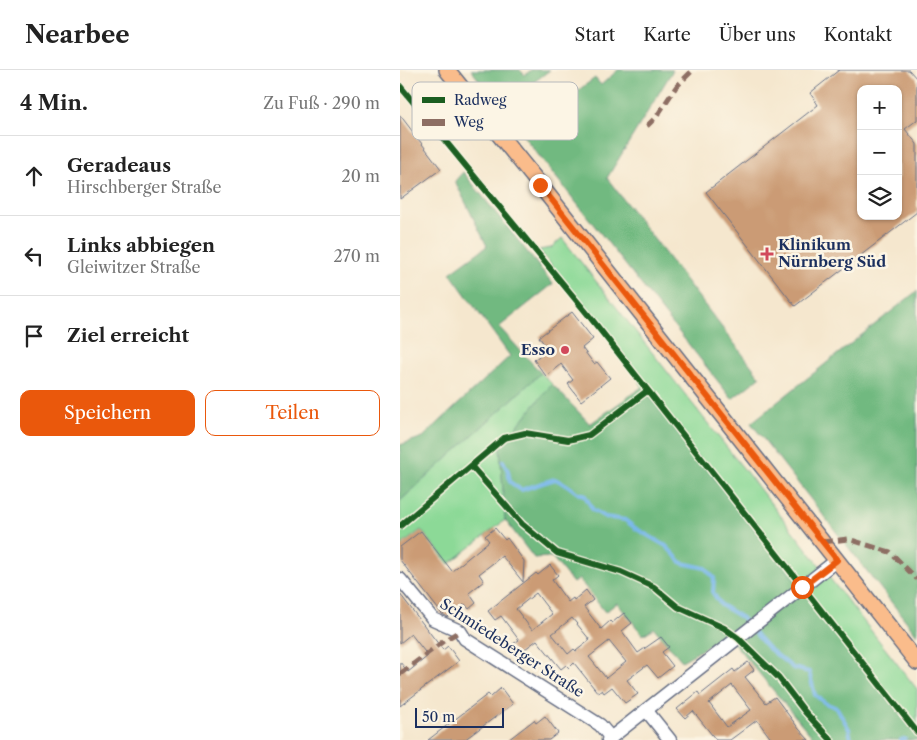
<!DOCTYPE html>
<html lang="de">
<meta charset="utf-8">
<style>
body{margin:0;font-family:"Libre Caslon Text",serif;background:#f2f2f2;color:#222}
.controls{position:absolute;right:15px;top:15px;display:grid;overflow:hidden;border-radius:10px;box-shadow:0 1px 4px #0004}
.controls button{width:45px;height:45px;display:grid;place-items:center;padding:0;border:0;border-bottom:1px solid #e0e0e0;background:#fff;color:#222;font:25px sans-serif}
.scale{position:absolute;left:15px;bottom:12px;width:89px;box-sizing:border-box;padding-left:5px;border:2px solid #1b2f5e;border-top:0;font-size:14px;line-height:18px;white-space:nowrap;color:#1b2f5e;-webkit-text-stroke:4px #fcf5e5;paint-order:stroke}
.stop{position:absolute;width:15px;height:15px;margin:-11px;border:4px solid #ea580c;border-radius:50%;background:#fff}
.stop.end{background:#ea580c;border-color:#fff;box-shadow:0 1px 5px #0008}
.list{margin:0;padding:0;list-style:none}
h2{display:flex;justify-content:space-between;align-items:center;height:65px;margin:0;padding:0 20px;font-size:21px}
h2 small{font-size:16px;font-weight:400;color:#767676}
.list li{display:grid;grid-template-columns:32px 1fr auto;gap:15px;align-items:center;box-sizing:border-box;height:80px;padding:0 20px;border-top:1px solid #e0e0e0}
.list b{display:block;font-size:19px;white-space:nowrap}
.list p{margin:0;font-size:16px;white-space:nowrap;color:#767676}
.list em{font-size:16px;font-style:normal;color:#767676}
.actions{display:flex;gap:10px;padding:15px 20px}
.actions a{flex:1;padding:11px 0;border:1px solid #ea580c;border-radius:10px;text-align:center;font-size:18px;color:#ea580c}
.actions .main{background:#ea580c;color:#fff}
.icon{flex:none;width:28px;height:28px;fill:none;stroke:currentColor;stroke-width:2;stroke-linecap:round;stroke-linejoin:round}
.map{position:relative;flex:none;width:517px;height:670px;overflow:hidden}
header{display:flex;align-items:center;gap:30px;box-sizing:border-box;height:70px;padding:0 25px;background:#fff;border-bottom:1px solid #e0e0e0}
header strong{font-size:24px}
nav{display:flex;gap:28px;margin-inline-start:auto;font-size:18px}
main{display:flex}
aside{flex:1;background:#fff}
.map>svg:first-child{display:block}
.green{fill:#8cd997;stroke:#54847a}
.forest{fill:#71b980;stroke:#46746f}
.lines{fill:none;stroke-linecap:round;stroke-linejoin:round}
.stream{stroke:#77b7eb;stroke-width:4}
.building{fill:#cb9b74;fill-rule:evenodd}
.minor-casing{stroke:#676f85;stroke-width:15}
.major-casing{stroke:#676f85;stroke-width:18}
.minor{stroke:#fff;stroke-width:12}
.major{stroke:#fabc8b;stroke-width:15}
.quiet{stroke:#8d6e63;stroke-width:5;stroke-dasharray:10 5;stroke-linecap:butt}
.cycleway-casing{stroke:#fcf5e5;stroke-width:9}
.cycleway{stroke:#1b5e20;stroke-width:6}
.route{stroke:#ea580c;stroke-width:6}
.poi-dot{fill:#d1495b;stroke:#fcf5e5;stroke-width:2}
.labels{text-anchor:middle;stroke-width:5;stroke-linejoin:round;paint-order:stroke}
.poi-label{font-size:15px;font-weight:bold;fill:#1b2f5e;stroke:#fcf5e5;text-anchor:start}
.street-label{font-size:15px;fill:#1b2f5e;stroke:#fcf5e5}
.key{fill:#fcf5e5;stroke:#b8babc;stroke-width:1}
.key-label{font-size:14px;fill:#1b2f5e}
</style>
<header>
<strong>Nearbee</strong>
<nav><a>Start</a><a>Karte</a><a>Über uns</a><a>Kontakt</a></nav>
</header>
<main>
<aside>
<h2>4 Min.<small>Zu Fuß · 290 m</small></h2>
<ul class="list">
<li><svg class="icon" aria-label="ahead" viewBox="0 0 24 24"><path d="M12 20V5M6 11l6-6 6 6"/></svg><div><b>Geradeaus</b><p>Hirschberger Straße</p></div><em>20 m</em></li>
<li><svg class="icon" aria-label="left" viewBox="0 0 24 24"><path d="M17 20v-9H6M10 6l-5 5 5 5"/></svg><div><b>Links abbiegen</b><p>Gleiwitzer Straße</p></div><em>270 m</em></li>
<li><svg class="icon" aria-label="arrive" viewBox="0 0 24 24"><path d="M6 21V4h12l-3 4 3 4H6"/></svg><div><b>Ziel erreicht</b></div></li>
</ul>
<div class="actions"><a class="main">Speichern</a><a>Teilen</a></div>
</aside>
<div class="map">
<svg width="517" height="670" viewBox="0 0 517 670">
<rect width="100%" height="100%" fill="#fcf5e5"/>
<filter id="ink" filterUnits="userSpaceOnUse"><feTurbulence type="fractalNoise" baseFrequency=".02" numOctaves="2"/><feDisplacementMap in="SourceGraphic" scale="10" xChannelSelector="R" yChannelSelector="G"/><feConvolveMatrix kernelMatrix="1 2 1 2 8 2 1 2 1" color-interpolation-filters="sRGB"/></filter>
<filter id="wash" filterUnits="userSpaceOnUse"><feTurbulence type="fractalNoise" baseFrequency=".0096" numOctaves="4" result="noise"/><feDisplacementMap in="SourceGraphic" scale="20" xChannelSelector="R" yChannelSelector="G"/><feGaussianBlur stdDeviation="1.12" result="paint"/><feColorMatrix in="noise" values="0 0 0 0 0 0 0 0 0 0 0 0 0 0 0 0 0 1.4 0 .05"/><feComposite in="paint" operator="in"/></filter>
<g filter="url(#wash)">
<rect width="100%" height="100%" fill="#f5e7ce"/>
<!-- green -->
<g class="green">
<polygon points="162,168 517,619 517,665 242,317 235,300 139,180 151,178"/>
<polygon points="141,303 152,314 100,377 105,450 49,494 21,460 0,476 0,431"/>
</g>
<!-- forest -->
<g class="forest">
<polygon points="71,0 120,0 125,5 131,0 150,0 134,12 155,37 195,8 201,15 218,0 273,0 207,108 360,307 332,329"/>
<polygon points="63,102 153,214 99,257 141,303 0,431 0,375 23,367 110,286 50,203 87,176 55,111"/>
<polygon points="517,221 517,565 351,353"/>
<polygon points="152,314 190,354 242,317 517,665 517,670 415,670 327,565 282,591 254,558 243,565 217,533 205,542 179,509 173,513 152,487 134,488 105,450 100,377"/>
</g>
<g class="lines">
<!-- stream -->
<g class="stream">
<polyline points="103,391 108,401 110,412 121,420 155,409 167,415 179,424 184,424 193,440 205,447 225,450 235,458 266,476 282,493 305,498 314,508 313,523 321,535 342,548 367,577 393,598 409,602 415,625 425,633 437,638 449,659 451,670"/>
<polyline points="501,670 505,669"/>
</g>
</g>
<g id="blocks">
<!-- building -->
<g class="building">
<path d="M 439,0 L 509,0 L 517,9 L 517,50 L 505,59 L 517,74 L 517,142 L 395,236 L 306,122 L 418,35 L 410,23 ZM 461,19 L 498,19 L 498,146 L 461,146 Z"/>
<polygon points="0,45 41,99 0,129"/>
<polygon points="172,242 193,269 182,278 194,294 197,292 210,308 181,331 168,314 173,310 161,294 146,306 134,290 148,279 139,267"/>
<polygon points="95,458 105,470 107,468 124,491 123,512 102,486 79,504 84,511 69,523 76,533 69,539 65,534 48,547 42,544 0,490 0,477 21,461 52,501 89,471 85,466"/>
<path d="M 150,495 L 158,505 L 152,510 L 168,532 L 173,528 L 174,530 L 186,520 L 193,530 L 184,537 L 201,559 L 210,551 L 212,553 L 224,543 L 232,553 L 222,561 L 238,583 L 261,567 L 269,577 L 262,582 L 273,596 L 258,608 L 247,595 L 227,610 L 238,624 L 225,633 L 212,617 L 204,623 L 202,620 L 198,623 L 174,593 L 169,598 L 166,595 L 161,599 L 137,570 L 117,585 L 110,576 L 119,570 L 101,546 L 95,550 L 88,541 L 136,503 L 138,505 ZM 136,523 L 152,544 L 132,560 L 116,539 ZM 172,548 L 190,570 L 176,581 L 174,579 L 168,584 L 152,564 ZM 209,571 L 226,592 L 206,608 L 189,587 Z"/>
<polygon points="0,524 43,580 48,576 59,591 0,636 0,592 8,602 28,586 11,564 0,573"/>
<path d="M 348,592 L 354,600 L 345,607 L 366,633 L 375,627 L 399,659 L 409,670 L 372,670 L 357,650 L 330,670 L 316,670 L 293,641 L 285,648 L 277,639 L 298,622 L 300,625 L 333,599 L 335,602 ZM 332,615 L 351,640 L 327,657 L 309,633 Z"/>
<polygon points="101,618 113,634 64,670 28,670 88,624 91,627"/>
<polygon points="145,646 158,663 149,670 108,670 134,650 136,653"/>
</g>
</g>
</g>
<g filter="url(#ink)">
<use href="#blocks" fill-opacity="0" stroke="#676f85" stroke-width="1"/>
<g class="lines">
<!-- minor casing -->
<g class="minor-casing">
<g id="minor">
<polyline points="0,509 33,549 60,561 65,569 200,655 211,668"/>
<polyline points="246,640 270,670"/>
<polyline points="208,670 437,490"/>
</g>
</g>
<!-- major casing -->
<g class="major-casing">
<polyline id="major" points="47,0 140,115 517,592"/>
</g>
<!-- minor -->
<use href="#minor" class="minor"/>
<!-- major -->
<use href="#major" class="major"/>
<!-- quiet -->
<g class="quiet">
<polyline points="247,56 257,46 276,17 292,1"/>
<polyline points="423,472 448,469 490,482 517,509"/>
<polyline points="0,604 45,570 60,561"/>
</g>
<!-- cycleway casing -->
<g class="cycleway-casing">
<g id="cycleway">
<polyline points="0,16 186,242 517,662"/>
<polyline points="72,397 122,454 157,483 221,502 254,517 278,537 324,558 338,568 379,608 405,642 431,670"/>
<polyline points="0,456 104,368 125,363 168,370 189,365 247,321"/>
</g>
</g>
<!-- cycleway -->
<use href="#cycleway" class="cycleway"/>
</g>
</g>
<g class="lines" filter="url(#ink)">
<!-- route -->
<polyline class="route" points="140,115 437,490 402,517"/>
</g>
<!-- markers -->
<g class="poi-dot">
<path d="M364.5 176.5h5v5h5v5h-5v5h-5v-5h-5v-5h5z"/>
<circle cx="165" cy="280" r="5"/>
</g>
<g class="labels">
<!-- poi labels -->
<g class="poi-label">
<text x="378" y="180">Klinikum<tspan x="378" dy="17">Nürnberg Süd</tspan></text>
<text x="155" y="285" text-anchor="end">Esso</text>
</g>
<!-- street labels -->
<g class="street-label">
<text transform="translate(112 578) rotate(33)" y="5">Schmiedeberger Straße</text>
</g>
</g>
<!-- legend -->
<rect x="12" y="12" width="166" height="58" rx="8" class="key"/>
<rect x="22" y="27" width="23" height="6" fill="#1b5e20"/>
<rect x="22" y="49" width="23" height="7" fill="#8d6e63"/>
<g class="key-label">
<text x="54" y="35">Radweg</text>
<text x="54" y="57">Weg</text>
</g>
</svg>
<div class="controls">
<button>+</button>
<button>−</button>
<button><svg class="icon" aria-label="layers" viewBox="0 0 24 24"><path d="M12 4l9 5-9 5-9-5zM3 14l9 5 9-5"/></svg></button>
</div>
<div class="scale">50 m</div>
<div class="stop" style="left:402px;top:517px"></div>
<div class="stop end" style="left:140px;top:115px"></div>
</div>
</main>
